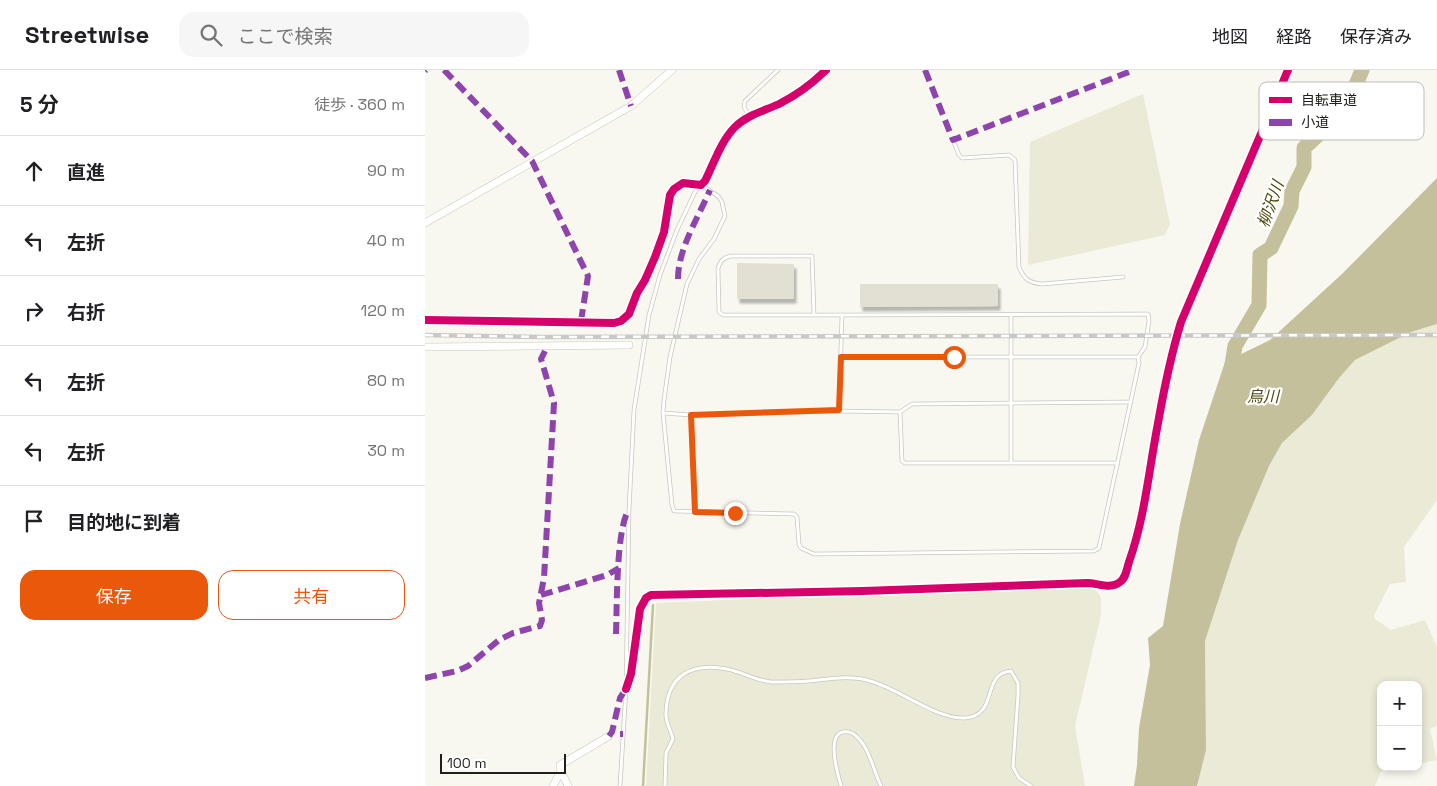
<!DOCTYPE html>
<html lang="ja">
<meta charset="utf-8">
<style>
body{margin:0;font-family:"Space Grotesk","Noto Sans JP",sans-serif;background:#f6f6f6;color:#202124}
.controls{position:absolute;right:15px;bottom:15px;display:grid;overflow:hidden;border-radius:10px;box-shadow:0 2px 8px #0003}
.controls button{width:45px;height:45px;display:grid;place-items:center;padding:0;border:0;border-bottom:1px solid #e0e0e0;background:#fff;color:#202124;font:25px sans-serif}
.scale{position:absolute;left:15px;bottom:12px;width:126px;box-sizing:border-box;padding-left:5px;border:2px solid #20201b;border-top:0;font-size:14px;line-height:18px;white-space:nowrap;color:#20201b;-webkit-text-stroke:4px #fff;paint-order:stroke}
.stop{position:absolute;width:15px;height:15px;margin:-11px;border:4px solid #ea580c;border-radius:50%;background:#fff}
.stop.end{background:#ea580c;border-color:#fff;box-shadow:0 1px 5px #0008}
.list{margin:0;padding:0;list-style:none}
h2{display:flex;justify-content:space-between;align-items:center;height:65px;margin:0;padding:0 20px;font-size:21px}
h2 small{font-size:16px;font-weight:400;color:#757577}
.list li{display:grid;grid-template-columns:32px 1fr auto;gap:15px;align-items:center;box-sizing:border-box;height:70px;padding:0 20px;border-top:1px solid #e0e0e0}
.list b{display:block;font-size:19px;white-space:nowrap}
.list em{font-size:16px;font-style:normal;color:#757577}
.actions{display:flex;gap:10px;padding:15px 20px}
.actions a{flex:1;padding:11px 0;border:1px solid #ea580c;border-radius:15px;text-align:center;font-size:18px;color:#ea580c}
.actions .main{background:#ea580c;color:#fff}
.icon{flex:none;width:28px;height:28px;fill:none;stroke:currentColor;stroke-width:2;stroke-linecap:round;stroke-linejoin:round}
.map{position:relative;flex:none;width:1012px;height:716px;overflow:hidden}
header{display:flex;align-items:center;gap:30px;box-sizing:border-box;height:70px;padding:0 25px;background:#fff;border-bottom:1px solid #e0e0e0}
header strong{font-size:24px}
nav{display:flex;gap:28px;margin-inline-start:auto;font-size:18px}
.search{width:350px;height:45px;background:#f6f6f6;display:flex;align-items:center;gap:12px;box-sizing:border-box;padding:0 18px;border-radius:15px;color:#757577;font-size:19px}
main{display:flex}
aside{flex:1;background:#fff}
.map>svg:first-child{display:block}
.green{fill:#ebead6}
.water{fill:#c3c09b}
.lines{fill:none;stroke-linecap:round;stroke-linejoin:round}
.stream{stroke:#c3c09b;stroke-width:2.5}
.river{stroke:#c3c09b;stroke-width:15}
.building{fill:#e1e0d3;filter:url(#shadow)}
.lane-casing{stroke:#c7c7c1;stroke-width:4.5}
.street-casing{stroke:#c7c7c1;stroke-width:8}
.lane{stroke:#fefefd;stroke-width:3}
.street{stroke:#fefefd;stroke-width:7}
.rail-casing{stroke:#c8c8c6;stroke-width:4.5}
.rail{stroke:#fff;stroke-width:2.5;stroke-dasharray:8;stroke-linecap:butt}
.quiet{stroke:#8e44ad;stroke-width:6;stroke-dasharray:12 6;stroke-linecap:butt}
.cycleway-casing{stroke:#fff;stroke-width:11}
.cycleway{stroke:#d6006c;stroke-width:8}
.route{stroke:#ea580c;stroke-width:6}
.labels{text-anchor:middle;stroke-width:4.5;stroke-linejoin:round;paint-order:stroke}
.water-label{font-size:16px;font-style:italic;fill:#4e490c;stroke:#fff}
.key{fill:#fff;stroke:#bcbcbb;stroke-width:1}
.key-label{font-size:14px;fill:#20201b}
</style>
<header>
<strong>Streetwise</strong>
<div class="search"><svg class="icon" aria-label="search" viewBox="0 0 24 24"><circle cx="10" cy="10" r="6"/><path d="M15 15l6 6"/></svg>ここで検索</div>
<nav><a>地図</a><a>経路</a><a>保存済み</a></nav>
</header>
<main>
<aside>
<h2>5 分<small>徒歩 · 360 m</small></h2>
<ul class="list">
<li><svg class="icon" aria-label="ahead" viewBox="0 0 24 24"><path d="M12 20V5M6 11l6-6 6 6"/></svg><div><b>直進</b></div><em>90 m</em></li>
<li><svg class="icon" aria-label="left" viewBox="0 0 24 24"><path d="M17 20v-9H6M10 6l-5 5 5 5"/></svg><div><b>左折</b></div><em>40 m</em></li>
<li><svg class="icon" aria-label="right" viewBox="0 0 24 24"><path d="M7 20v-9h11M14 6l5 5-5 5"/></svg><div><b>右折</b></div><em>120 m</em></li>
<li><svg class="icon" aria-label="left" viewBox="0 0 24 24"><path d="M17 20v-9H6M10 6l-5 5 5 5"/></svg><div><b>左折</b></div><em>80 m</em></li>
<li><svg class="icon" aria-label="left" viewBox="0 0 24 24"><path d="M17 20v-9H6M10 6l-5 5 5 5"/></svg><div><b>左折</b></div><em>30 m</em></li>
<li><svg class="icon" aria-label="arrive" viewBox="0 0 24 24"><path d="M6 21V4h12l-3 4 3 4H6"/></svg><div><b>目的地に到着</b></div></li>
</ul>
<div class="actions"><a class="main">保存</a><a>共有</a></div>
</aside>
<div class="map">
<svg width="1012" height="716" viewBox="0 0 1012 716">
<defs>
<filter id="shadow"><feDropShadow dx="2.5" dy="4.5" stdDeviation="1" flood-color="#0004"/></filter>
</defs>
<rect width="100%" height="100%" fill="#f8f8f0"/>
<!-- green -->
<g class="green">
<polygon points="718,24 745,154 740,165 603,195 605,72"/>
<polygon points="1012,254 1012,430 979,477 981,512 965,514 949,545 950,549 966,560 1000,550 1012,577 1012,656 1005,659 1012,690 993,694 993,615 956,615 956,697 975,697 956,701 950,716 772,716 781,680 780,571 813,470 844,396 857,373 887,345 914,308 930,290 986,262"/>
<polygon points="644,515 670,519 676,527 676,545 650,656 660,716 221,716 231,533"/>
</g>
<!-- water -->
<polygon class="water" points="1012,108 1012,254 986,262 930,290 914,308 887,345 857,373 844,396 813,470 780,571 781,680 772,716 709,716 712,695 714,658 725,595 723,568 738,556 755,454 774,370 800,292 845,270 918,203"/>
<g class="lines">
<!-- stream -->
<polyline class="stream" points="218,716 228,535"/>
<!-- river -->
<polyline class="river" points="805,307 810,276 834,235 835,185 846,178 866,136 867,121 879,97 879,78 894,64 916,34 926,27 937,0"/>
</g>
<!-- building -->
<g class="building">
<polygon points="312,193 369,194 369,229 312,229"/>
<polygon points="435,214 573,214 573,236 435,237"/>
</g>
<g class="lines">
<!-- lane casing -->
<g class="lane-casing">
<g id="lane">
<polyline points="324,46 319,37 320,31 353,0"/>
<path d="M 528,70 L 534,85 L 537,88 L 584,85 L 590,90 L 594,197 C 599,209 604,213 617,214 L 698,207"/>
<polyline points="416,287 713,287"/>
<polyline points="414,341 417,245"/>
<polyline points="475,342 477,391 480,393 693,393"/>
<polyline points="238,343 266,345 414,341 475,342 487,334 706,332"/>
<polyline points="266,345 270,442"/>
<polyline points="586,393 586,244"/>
<path d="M 195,716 L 201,619 L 204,440 L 209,340 L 224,245 L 235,205 L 252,160 L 270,122 L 276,115 L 293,126 L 297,132 L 300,146 L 289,169 L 274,189 L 262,214 L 245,287 L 239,330 L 238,343 L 247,435 L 249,441 L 369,444 L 372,447 L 374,474 L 376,478 L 389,484 L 669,481 L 674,478 L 714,293 L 713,287 L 720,277 L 724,251 L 723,244 L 417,245 L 298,245 L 294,242 L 293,198 C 296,190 298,188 306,186 L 387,186 L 389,245"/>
<path d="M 240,716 L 241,683 L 248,669 C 246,660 240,652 241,643 C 242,605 267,592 302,599 C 317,602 330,610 346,612 C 359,612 372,612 384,611 C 405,609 425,605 445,611 C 475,619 510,649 540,648 C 575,645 555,604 586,601 L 593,613 L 593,625 L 588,697 L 594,708 L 606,716"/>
<path d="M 416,716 C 413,705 401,665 418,662 C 423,661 429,663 432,667 C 444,677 449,702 456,716"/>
</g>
</g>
<!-- street casing -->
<g class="street-casing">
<g id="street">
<polyline points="0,153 206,36 247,0"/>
<path d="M 0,250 L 189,253 L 196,251 L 204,244 L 212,223 L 220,210 L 230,187 L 239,162 L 245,125 L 249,119 L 258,113 L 276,115 L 280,111 C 289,93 296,71 310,57 C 322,45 339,41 354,34 C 372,25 387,14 401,0"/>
<polyline points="0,277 204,275"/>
<polyline points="128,716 136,701"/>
<polyline points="143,716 136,701 135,695 184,666"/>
</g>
</g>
<!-- lane -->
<use href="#lane" class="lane"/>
<!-- street -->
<use href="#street" class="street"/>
<!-- rail casing -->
<g class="rail-casing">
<polyline id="rail" points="0,265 119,267 1012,265"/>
</g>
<!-- rail -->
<use href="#rail" class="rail"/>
<!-- quiet -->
<g class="quiet">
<polyline points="19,0 107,91 163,206 156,251"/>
<polyline points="194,0 206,36"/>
<polyline points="500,0 528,70 709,0"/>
<polyline points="0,1 1,0"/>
<path d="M 253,209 C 253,179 273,148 285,120"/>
<polyline points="116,525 182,505 194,498"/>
<path d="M 191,564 C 192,539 191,456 204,440"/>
<polyline points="0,608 32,601 43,596 74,570 88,563 115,556 117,550 114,533 119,508 129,333 116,289 122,277"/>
<polyline points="195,664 198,664"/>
<polyline points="184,666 187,662 195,628 201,619"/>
</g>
<!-- cycleway casing -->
<g class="cycleway-casing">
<g id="cycleway">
<path d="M 0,250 L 189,253 L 196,251 L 204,244 L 212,223 L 220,210 L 230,187 L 239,162 L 245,125 L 249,119 L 258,113 L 276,115 L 280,111 C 289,93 296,71 310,57 C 322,45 339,41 354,34 C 372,25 387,14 401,0"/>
<path d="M 201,619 L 206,604 L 215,539 L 221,528 L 226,525 L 438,521 L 662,513 C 673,513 685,520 695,512 C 701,508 702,498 704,492 C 720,447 724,399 733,353 C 739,319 746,285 756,252 L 863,0"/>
</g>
</g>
<!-- cycleway -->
<use href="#cycleway" class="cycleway"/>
</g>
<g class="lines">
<!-- route -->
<polyline class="route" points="310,443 270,442 266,345 414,340 416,287 529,287"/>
</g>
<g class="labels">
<!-- water labels -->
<g class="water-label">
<text transform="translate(845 134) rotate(-70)" y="6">柳沢川</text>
<text x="838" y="332">烏川</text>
</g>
</g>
<!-- legend -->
<rect x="834" y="12" width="165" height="58" rx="8" class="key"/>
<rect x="844" y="27" width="23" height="6" fill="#d6006c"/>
<rect x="844" y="49" width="23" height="7" fill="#8e44ad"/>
<g class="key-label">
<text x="876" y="35">自転車道</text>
<text x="876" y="57">小道</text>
</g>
</svg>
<div class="controls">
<button>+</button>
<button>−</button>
</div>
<div class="scale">100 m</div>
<div class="stop" style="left:529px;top:287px"></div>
<div class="stop end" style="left:310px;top:443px"></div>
</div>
</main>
